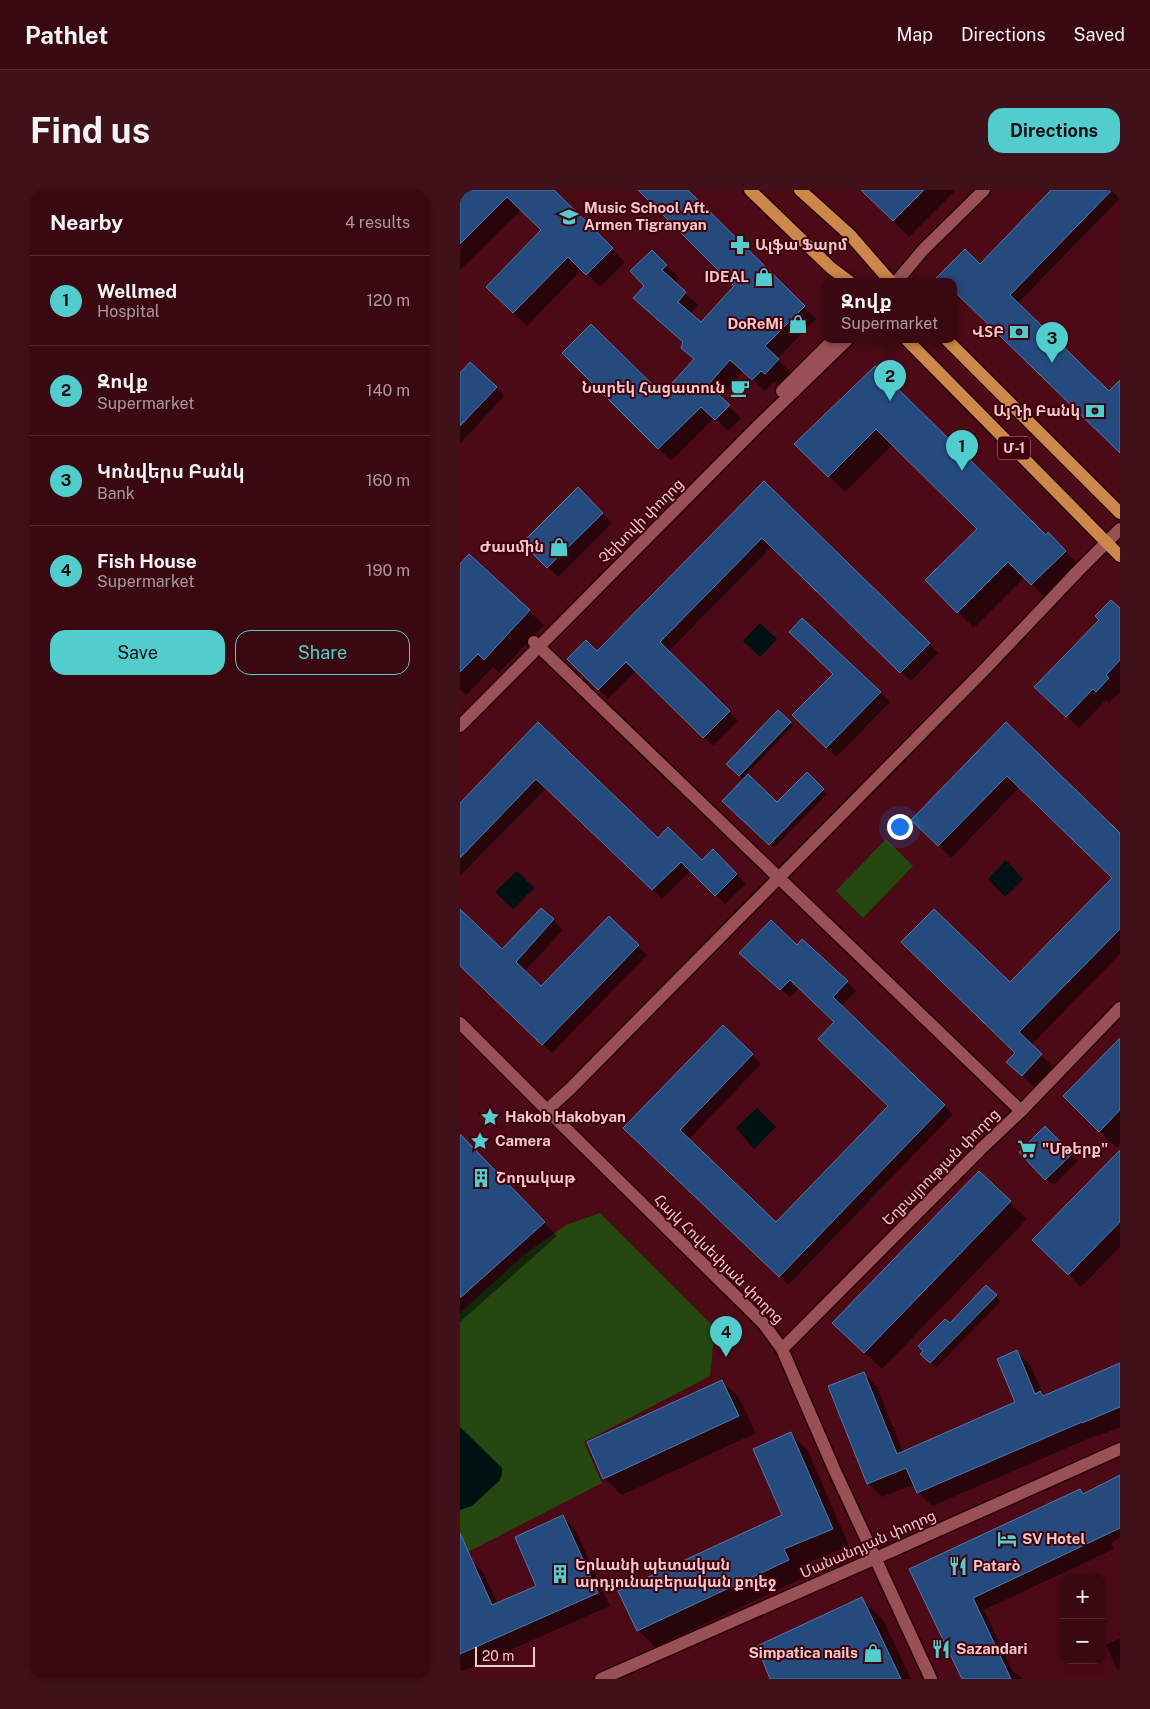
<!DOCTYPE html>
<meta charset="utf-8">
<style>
body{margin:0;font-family:"Public Sans","Noto Sans Armenian",sans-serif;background:#401119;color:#f1f3f6}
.controls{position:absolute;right:15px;bottom:15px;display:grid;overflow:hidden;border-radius:10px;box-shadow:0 2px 12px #0003}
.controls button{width:45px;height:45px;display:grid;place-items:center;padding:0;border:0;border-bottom:1px solid #532930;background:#390810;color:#f1f3f6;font:25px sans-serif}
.scale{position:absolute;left:15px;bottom:12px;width:60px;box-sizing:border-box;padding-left:5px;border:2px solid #f2c8c9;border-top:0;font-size:14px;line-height:18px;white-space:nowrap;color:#f2c8c9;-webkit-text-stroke:4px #40000d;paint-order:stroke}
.you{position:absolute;left:439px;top:636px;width:18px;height:18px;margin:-12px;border:4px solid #fff;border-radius:50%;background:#1a73e8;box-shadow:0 0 0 8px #1a73e833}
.badge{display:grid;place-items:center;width:32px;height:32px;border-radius:50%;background:#52cdce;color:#111;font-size:16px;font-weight:700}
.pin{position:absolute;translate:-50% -41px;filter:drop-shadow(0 1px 2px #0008)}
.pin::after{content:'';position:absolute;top:26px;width:18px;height:15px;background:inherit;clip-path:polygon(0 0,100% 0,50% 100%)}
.popup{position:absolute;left:362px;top:88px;width:135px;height:65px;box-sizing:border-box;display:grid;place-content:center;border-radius:10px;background:#390810;filter:drop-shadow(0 1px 4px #0005);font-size:16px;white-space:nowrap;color:#ab9a9f}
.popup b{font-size:19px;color:#f1f3f6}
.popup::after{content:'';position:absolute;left:50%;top:100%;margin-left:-10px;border:10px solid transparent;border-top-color:#390810}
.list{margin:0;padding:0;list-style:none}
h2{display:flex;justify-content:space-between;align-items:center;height:65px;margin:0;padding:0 20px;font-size:21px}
h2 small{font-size:16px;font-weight:400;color:#ab9a9f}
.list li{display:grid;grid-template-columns:32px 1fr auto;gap:15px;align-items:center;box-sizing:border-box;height:90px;padding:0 20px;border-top:1px solid #532930}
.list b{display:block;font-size:19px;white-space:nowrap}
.list p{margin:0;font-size:16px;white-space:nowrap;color:#ab9a9f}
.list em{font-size:16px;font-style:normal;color:#ab9a9f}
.actions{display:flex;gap:10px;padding:15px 20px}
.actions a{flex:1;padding:11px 0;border:1px solid #52cdce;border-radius:15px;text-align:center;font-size:18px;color:#52cdce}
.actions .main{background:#52cdce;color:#111}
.map{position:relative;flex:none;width:660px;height:1489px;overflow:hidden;border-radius:15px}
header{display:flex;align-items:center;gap:30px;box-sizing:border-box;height:70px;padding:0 25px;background:#390810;border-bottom:1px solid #532930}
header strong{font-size:24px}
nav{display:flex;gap:28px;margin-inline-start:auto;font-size:18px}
.intro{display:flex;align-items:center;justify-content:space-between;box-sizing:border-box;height:120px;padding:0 30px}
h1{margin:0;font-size:35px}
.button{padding:12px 22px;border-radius:15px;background:#52cdce;color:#111;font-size:18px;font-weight:700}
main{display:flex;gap:30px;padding:0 30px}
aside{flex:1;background:#390810;border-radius:15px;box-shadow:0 2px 12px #0003}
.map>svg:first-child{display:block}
.green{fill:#254810}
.water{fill:#001112}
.shadow{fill:#0007}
.building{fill:#254b7e;stroke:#5179af}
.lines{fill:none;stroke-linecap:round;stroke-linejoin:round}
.minor-casing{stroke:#290005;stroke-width:15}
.tertiary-casing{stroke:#290005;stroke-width:15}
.primary-casing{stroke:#290005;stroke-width:15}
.minor{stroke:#995157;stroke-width:12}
.tertiary{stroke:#995157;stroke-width:12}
.primary{stroke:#cc884a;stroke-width:12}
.labels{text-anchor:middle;stroke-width:4;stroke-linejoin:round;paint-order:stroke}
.shield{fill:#40000d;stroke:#bd8c91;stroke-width:1}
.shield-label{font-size:14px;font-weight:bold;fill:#f2c8c9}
.poi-label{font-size:15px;font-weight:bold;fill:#f2c8c9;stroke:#40000d;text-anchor:start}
.street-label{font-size:15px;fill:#f2c8c9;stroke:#40000d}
</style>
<header>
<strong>Pathlet</strong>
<nav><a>Map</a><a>Directions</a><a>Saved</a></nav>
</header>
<div class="intro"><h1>Find us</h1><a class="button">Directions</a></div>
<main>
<aside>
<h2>Nearby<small>4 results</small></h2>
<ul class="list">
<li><span class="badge">1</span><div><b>Wellmed</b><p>Hospital</p></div><em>120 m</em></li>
<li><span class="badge">2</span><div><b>Զովք</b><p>Supermarket</p></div><em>140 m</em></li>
<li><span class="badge">3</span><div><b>Կոնվերս Բանկ</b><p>Bank</p></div><em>160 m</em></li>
<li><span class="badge">4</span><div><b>Fish House</b><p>Supermarket</p></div><em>190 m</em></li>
</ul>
<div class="actions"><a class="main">Save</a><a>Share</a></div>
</aside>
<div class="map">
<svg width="660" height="1489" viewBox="0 0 660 1489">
<rect width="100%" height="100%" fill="#4c0a16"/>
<!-- green -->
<g class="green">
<polygon points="426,649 453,676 403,728 376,701"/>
<polygon points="140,1023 255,1138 250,1186 124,1252 142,1293 4,1364 0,1360 0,1123 65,1064 106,1035"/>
</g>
<!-- water -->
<g class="water">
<polygon points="300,433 317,449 300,467 283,451"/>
<polygon points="546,670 563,689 545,707 528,689"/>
<polygon points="57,681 74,698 53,719 35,702"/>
<polygon points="297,918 316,937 294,959 276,938"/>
<polygon points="0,1237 42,1278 42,1285 39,1291 12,1316 0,1320"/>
</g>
<!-- shadow -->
<g class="shadow">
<polygon points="1,0 92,0 165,72 140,97 122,79 67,136 28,97 82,41 61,20 0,80"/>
<polygon points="180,0 227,0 356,129 317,169 330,182 318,196 314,192 305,201 283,181 260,208 281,228 268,241 254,228 211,271 103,163 202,206 235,170 224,153 175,108 186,96 192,62 219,88 214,93 238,115 230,124 241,133 276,96"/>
<polygon points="402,0 496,0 449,47"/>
<polygon points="593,0 660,0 660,8 557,114 649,203 660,192 660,262 503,109 502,110 494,102 494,92 483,92 478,87 520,76"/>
<polygon points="415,177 586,346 588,344 622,378 588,411 565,387 514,438 466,390 519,339 433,254 385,302 336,254"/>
<polygon points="0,185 36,197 44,206 0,254"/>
<polygon points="304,293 478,463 451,491 312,356 208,462 278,531 253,556 176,481 148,509 108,469 137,463"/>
<polygon points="118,299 152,333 98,387 63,353"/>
<polygon points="9,366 84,435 39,483 33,477 6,505 0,499 0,373 1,375"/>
<polygon points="660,420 660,502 649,513 646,510 619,538 589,509"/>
<polygon points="342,430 430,512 376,567 334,525 375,484"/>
<polygon points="318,522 333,536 286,585 317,614 347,584 367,604 314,658 264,611 284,590 268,574"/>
<polygon points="78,534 198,649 242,671 253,661 286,694 265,714 231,680 202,709 86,598 0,686 0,615"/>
<polygon points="546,534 660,644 660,764 571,855 594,878 575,898 561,884 557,863 550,794 653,688 560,597 491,668 453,630"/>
<polygon points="0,720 42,761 82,720 93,730 103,740 64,782 81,798 149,728 187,765 92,863 0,775"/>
<polygon points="342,751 396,801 381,816 493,924 328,1095 165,938 263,837 301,874 228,950 316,1034 430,917 376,832 339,798 330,807 289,771 337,757"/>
<polygon points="660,850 660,954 657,958 604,906"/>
<polygon points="585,938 618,971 593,995 560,962"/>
<polygon points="0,945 97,1046 0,1132"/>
<polygon points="660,971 660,1057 621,1097 574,1050"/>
<polygon points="519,983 567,1029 422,1179 391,1150"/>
<polygon points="526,1097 541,1111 476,1178 462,1164"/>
<polygon points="557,1162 571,1176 584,1207 660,1179 660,1237 638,1246 637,1245 472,1316 458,1302 455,1294 422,1307 408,1293 403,1183 417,1197 443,1262 556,1213"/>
<polygon points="262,1191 279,1208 296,1243 162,1305 144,1288"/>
<polygon points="331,1244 348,1261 389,1356 340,1376 345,1387 195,1457 178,1440 324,1326"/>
<polygon points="660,1287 660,1348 651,1353 654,1359 524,1420 552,1480 563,1489 503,1489 451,1380 620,1300 624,1305"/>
<polygon points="103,1327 115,1339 150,1416 0,1482 0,1375 11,1370 23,1382 38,1414 78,1396"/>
<polygon points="402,1409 423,1430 451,1489 312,1489"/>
<polygon points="660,1448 660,1485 646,1455"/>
</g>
<!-- building -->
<g class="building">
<polygon points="0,0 94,0 153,58 126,85 108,67 53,123 26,97 81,40 47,7 0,54"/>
<polygon points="178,0 228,0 345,116 305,156 319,169 305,184 301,181 292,190 270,170 248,195 270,215 255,230 241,217 198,259 102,163 131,134 202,204 234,169 221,158 223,152 173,108 184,96 170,81 192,60 207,75 202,80 226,102 218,112 241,132 274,96"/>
<polygon points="401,0 464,0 433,31"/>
<polygon points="591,0 652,0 550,105 649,201 660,190 660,263 494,101 494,92 472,92 505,59 520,74"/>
<polygon points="10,172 37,197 0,236 0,183"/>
<polygon points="415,176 586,345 588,342 606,361 571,395 548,372 497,423 465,390 517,339 416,239 368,287 334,254"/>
<polygon points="304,291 470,453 440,483 302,348 200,452 270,521 243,548 166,472 138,500 107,469 126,450 137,461"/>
<polygon points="118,297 143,323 87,378 62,353"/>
<polygon points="9,364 70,420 24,470 18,464 0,482 0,374"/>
<polygon points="651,410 660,418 660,470 646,485 649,488 636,502 633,499 606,527 574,497 639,430 635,426"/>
<polygon points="342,428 421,502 366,558 332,525 373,484 329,442"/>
<polygon points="318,520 331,532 279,586 266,574"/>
<polygon points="78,532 198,648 208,637 242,670 253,659 277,684 255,706 221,672 192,700 76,589 0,668 0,613"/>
<polygon points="546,532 660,643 660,739 559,842 582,864 562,886 546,872 555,863 441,752 474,719 550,792 652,688 547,586 478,656 451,630"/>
<polygon points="347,582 364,599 309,655 262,611 288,584 317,612"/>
<polygon points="81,718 94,729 56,772 81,796 149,726 179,755 82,855 0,776 0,719 42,759"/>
<polygon points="311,730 337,755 342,749 388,791 373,807 485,915 319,1087 163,938 263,835 293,864 220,940 316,1032 428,916 358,849 374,832 330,790 320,800 279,763"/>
<polygon points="660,848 660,920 639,942 603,906"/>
<polygon points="585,936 612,964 585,990 559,962"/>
<polygon points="0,944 85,1032 0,1108"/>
<polygon points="660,960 660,1032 608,1085 572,1050"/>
<polygon points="519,981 551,1011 404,1163 372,1133"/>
<polygon points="526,1095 537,1105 470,1173 460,1164 463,1161 458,1156 485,1129 490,1133"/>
<polygon points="557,1160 575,1204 580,1201 583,1206 660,1173 660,1217 622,1233 622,1232 457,1303 446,1278 407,1294 368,1196 404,1182 437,1264 555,1212 537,1169"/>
<polygon points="262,1190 279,1226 143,1289 127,1252"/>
<polygon points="331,1242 373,1339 324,1359 329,1370 177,1441 158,1401 322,1325 293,1259"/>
<polygon points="660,1285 660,1338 513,1408 551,1489 502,1489 449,1379 620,1299 623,1304"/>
<polygon points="103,1325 138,1403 0,1464 0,1343 32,1415 76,1396 55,1347"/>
<polygon points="402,1407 441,1489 310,1489 297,1456"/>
</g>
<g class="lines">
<!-- minor casing -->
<g class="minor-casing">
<g id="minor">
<polyline points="74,452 561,921"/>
<polyline points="87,920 110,899 526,478 617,382 660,339"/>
<polyline points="141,1489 416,1368"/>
</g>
</g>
<!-- tertiary casing -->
<g class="tertiary-casing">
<g id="tertiary">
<polyline points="436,92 463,60 524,0"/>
<polyline points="322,201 373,150"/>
<polyline points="0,536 298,236 387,150"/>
<polyline points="0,833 87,920 303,1133 322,1159 374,1279 471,1489"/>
<polyline points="322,1159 522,958 561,921 660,818"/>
<polyline points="416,1368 660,1259"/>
</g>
</g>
<!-- primary casing -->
<g class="primary-casing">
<g id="primary">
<polyline points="290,0 371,78 390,92"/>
<polyline points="340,0 390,45 431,92"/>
<polyline points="447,150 660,366"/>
<polyline points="487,150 660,323"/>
</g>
</g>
<!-- minor -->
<use href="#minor" class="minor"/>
<!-- tertiary -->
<use href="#tertiary" class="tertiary"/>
<!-- primary -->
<use href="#primary" class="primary"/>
</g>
<!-- icons -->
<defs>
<g id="school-bare" transform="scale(1.5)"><path d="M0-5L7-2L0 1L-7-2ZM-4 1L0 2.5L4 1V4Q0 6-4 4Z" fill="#52cdce" stroke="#40000d" stroke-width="2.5" paint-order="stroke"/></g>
<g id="pharmacy-bare" transform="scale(1.5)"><path d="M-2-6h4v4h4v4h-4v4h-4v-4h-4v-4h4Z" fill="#52cdce" stroke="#40000d" stroke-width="2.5" paint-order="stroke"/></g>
<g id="shop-bare" transform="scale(1.5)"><path d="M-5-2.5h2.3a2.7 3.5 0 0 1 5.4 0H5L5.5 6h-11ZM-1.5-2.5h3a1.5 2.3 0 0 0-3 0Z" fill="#52cdce" stroke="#40000d" stroke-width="2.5" paint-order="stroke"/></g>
<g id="bank-bare" transform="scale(1.5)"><path d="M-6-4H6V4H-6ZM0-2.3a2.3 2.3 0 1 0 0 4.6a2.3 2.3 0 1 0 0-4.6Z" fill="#52cdce" stroke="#40000d" stroke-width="2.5" paint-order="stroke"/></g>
<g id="cafe-bare" transform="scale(1.5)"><path d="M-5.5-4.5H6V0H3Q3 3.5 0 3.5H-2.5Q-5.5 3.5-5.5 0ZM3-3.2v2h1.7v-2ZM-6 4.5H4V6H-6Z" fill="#52cdce" stroke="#40000d" stroke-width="2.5" paint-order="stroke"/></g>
<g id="sight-bare" transform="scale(1.5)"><path d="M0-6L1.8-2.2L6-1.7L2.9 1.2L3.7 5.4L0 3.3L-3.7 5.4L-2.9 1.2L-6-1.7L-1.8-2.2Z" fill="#52cdce" stroke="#40000d" stroke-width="2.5" paint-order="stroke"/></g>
<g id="supermarket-bare" transform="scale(1.5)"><path d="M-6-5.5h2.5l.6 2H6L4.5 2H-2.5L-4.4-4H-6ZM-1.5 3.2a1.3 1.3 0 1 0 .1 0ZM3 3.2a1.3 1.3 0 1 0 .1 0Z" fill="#52cdce" stroke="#40000d" stroke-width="2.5" paint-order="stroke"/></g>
<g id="building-bare" transform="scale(1.5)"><path d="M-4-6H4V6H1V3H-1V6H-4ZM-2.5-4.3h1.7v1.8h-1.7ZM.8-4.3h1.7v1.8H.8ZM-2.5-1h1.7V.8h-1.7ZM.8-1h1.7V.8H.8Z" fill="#52cdce" stroke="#40000d" stroke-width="2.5" paint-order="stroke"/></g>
<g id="hotel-bare" transform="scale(1.5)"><path d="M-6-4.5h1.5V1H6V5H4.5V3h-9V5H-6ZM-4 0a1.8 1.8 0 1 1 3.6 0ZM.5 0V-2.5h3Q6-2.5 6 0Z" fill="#52cdce" stroke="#40000d" stroke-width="2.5" paint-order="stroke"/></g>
<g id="restaurant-bare" transform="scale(1.5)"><path d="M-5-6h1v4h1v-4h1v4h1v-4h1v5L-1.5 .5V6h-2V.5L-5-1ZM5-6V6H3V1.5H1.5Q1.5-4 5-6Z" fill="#52cdce" stroke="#40000d" stroke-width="2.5" paint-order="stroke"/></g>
</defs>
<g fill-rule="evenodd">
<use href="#school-bare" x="109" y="27"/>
<use href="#pharmacy-bare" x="280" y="55"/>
<use href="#shop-bare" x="304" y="87"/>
<use href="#shop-bare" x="338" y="134"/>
<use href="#bank-bare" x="559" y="142"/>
<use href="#cafe-bare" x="280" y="198"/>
<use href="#bank-bare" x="635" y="221"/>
<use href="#shop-bare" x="99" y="357"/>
<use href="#sight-bare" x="30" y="927"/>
<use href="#sight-bare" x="20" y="951"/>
<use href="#supermarket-bare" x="567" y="959"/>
<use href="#building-bare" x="21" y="988"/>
<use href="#hotel-bare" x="547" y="1349"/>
<use href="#restaurant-bare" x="498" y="1376"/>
<use href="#building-bare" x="100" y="1384"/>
<use href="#restaurant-bare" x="481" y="1459"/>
<use href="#shop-bare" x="413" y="1463"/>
</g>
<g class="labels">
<!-- shield labels -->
<rect class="shield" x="538" y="246.5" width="32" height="23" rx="4"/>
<g class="shield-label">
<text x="554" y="263">Մ-1</text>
</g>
<!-- poi labels -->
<g class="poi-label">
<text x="124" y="23">Music School Aft.<tspan x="124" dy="17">Armen Tigranyan</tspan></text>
<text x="295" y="60">Ալֆա Ֆարմ</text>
<text x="289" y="92" text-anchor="end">IDEAL</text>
<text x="323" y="139" text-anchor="end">DoReMi</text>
<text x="544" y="147" text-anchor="end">ՎՏԲ</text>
<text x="265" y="203" text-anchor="end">Նարեկ Հացատուն</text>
<text x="620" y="226" text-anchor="end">ԱյԴի Բանկ</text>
<text x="84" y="362" text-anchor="end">Ժասմին</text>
<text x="45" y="932">Hakob Hakobyan</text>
<text x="35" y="956">Camera</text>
<text x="582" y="964">"Մթերք"</text>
<text x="36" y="993">Շողակաթ</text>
<text x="562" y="1354">SV Hotel</text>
<text x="115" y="1380">Երևանի պետական<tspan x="115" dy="17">արդյունաբերական քոլեջ</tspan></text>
<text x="513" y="1381">Patarò</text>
<text x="496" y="1464">Sazandari</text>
<text x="398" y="1468" text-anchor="end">Simpatica nails</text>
</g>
<!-- street labels -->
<g class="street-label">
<text transform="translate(181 331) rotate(-45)" y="5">Չեխովի փողոց</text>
<text transform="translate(481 977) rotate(-45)" y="5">Եղբայրության փողոց</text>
<text transform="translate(259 1069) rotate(45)" y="5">Հայկ Հովսեփյան փողոց</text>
<text transform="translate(408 1354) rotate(-24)" y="5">Մանանդյան փողոց</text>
</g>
</g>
</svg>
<div class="controls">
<button>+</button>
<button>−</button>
</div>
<div class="scale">20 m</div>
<div class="you"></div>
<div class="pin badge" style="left:502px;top:281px">1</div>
<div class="pin badge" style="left:430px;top:211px">2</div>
<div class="popup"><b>Զովք</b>Supermarket</div>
<div class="pin badge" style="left:592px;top:173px">3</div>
<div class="pin badge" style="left:266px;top:1167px">4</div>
</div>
</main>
